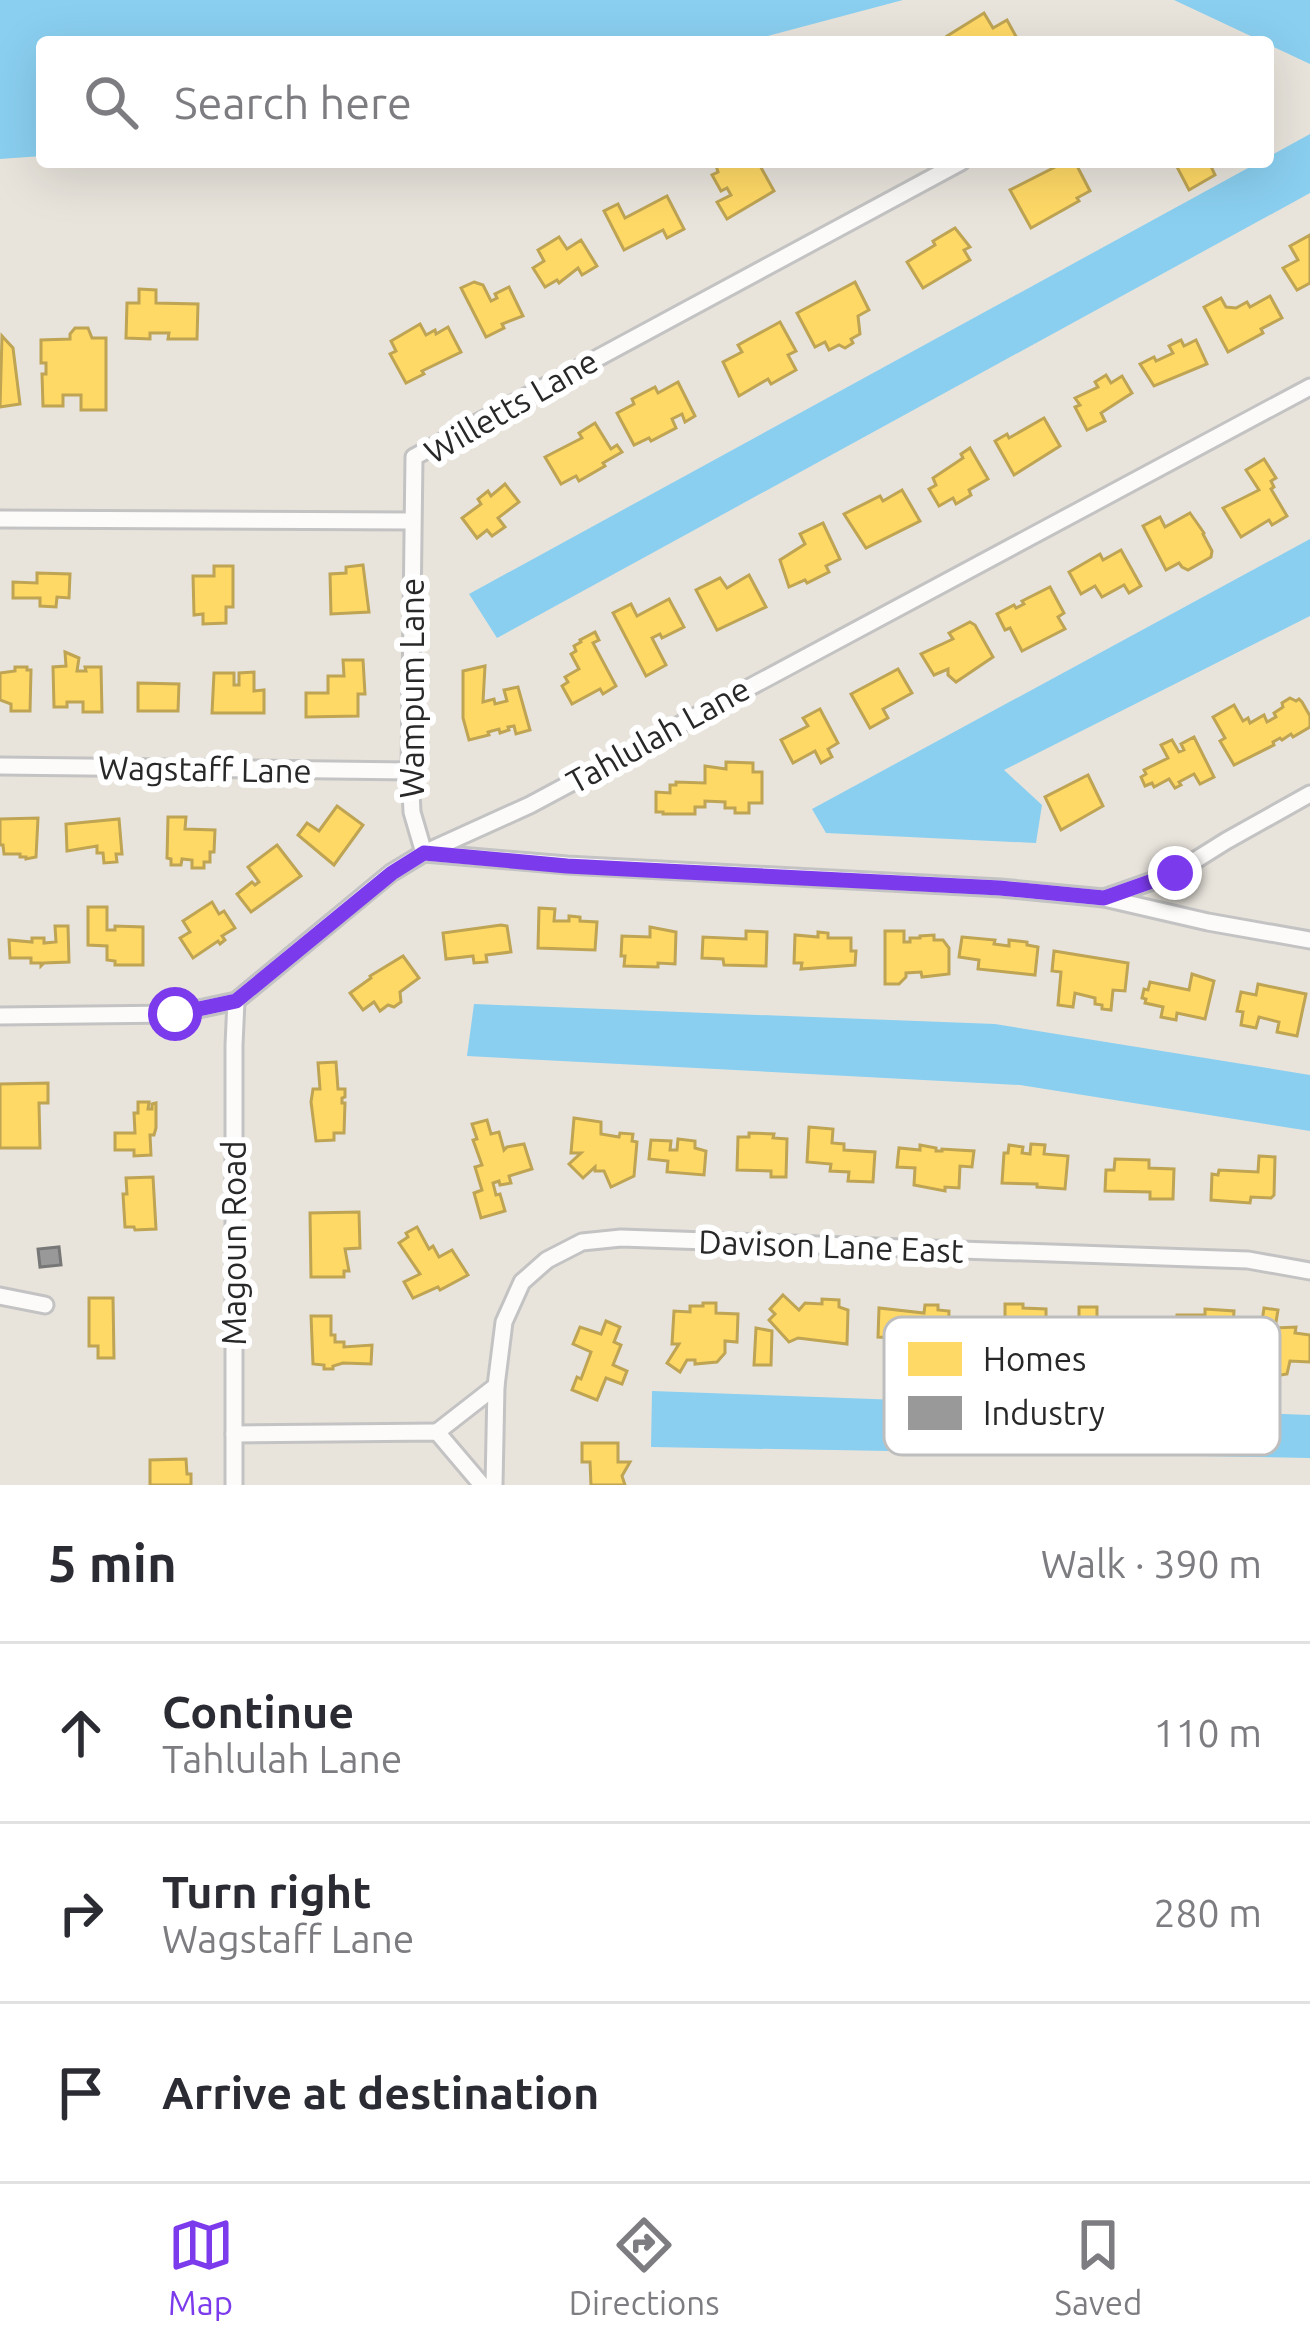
<!DOCTYPE html>
<meta charset="utf-8">
<style>
body{margin:0;font-family:Ubuntu,sans-serif;background:#f2f2f3;color:#2b2b33}
.stop{position:absolute;width:36px;height:36px;margin:-27px;border:9px solid #7c3aed;border-radius:50%;background:#fff}
.stop.end{background:#7c3aed;border-color:#fff;box-shadow:0 3px 12px #0008}
.list{margin:0;padding:0;list-style:none}
h2{display:flex;justify-content:space-between;align-items:center;height:156px;margin:0;padding:0 48px;font-size:51px}
h2 small{font-size:39px;font-weight:400;color:#7c7c81}
.list li{display:grid;grid-template-columns:78px 1fr auto;gap:36px;align-items:center;box-sizing:border-box;height:180px;padding:0 48px;border-top:3px solid #e1e1e2}
.list b{display:block;font-size:45px;white-space:nowrap}
.list p{margin:0;font-size:39px;white-space:nowrap;color:#7c7c81}
.list em{font-size:39px;font-style:normal;color:#7c7c81}
.icon{flex:none;width:66px;height:66px;fill:none;stroke:currentColor;stroke-width:2;stroke-linecap:round;stroke-linejoin:round}
.map{position:relative;flex:none;width:1310px;height:1485px;overflow:hidden}
.search{position:absolute;background:#fff;box-shadow:0 12px 48px #0002;left:36px;right:36px;top:36px;height:132px;display:flex;align-items:center;gap:30px;box-sizing:border-box;padding:0 42px;border-radius:12px;color:#7c7c81;font-size:45px}
.sheet{height:696px;background:#fff}
nav{display:flex;justify-content:space-around;align-items:center;box-sizing:border-box;height:168px;border-top:3px solid #e1e1e2;background:#fff;font-size:33px;color:#7c7c81}
nav a{display:grid;justify-items:center;gap:6px}
nav .on{color:#7c3aed}
.map>svg:first-child{display:block}
.water{fill:#8acff0}
.homes{fill:#ffd966;stroke:#bea453;stroke-width:3}
.industry{fill:#999;stroke:#777;stroke-width:3}
.lines{fill:none;stroke-linecap:round;stroke-linejoin:round}
.minor-casing{stroke:#c4c3c3;stroke-width:21}
.minor{stroke:#fcfbfa;stroke-width:15}
.route{stroke:#7c3aed;stroke-width:15}
.labels{text-anchor:middle;stroke-width:12;stroke-linejoin:round;paint-order:stroke}
.street-label{font-size:33px;fill:#282828;stroke:#fff}
.key{fill:#fff;stroke:#bebebe;stroke-width:3}
.key-label{font-size:33px;fill:#282828}
</style>
<div class="map">
<svg width="1310" height="1485" viewBox="0 0 1310 1485">
<rect width="100%" height="100%" fill="#e8e4dc"/>
<!-- water -->
<g class="water">
<polygon points="0,0 903,0 745,42 42,42 42,156 0,159"/>
<polygon points="1174,0 1310,0 1310,64"/>
<polygon points="1310,134 1310,193 497,638 469,594 1259,162 1268,162 1268,157"/>
<polygon points="1310,539 1310,616 1004,770 1042,805 1036,843 826,833 812,809"/>
<polygon points="474,1004 995,1024 1310,1075 1310,1131 1020,1085 467,1056"/>
<polygon points="652,1391 1310,1415 1310,1458 651,1447"/>
</g>
<!-- homes -->
<g class="homes">
<polygon points="984,13 993,28 1007,20 1018,40 950,42 947,36"/>
<polygon points="715,162 758,162 774,191 727,219 717,202 731,195 727,188 721,191 712,175 718,172"/>
<polygon points="1057,162 1075,162 1090,191 1077,198 1079,201 1031,228 1010,190 1059,165"/>
<polygon points="1177,162 1209,162 1215,175 1189,190 1177,167"/>
<polygon points="667,196 684,229 667,238 663,230 624,250 604,211 618,204 625,218"/>
<polygon points="955,228 970,247 964,250 970,260 923,288 907,262 935,245 933,241"/>
<polygon points="1310,235 1310,283 1297,290 1283,268 1298,260 1290,246"/>
<polygon points="559,237 567,249 581,240 597,266 582,275 578,268 559,283 557,280 545,287 533,268 544,261 538,250"/>
<polygon points="474,282 483,285 491,301 497,298 495,294 509,287 523,316 502,324 504,328 486,337 461,288"/>
<polygon points="855,282 869,310 858,316 860,334 851,339 853,343 845,348 839,345 829,350 825,342 815,347 797,313"/>
<polygon points="139,289 156,290 156,303 198,304 197,339 168,339 169,333 150,333 150,339 126,338 127,303 139,303"/>
<polygon points="1270,296 1282,318 1261,329 1263,333 1228,352 1204,307 1221,298 1226,307 1236,308 1247,302 1250,307"/>
<polygon points="780,322 796,351 788,355 796,370 771,384 768,379 739,396 723,362 742,352 738,345"/>
<polygon points="420,324 426,335 435,330 436,334 448,327 461,352 422,371 424,374 406,383 390,354 396,351 391,341"/>
<polygon points="75,328 88,328 92,338 106,338 106,410 81,410 81,395 63,395 63,406 43,406 42,374 46,374 46,363 41,363 41,340 70,339 70,334"/>
<polygon points="2,336 13,348 20,404 0,407"/>
<polygon points="1181,340 1184,346 1196,340 1207,364 1154,386 1140,364 1154,357 1156,361 1173,353 1169,346"/>
<polygon points="1106,375 1111,383 1122,376 1132,393 1101,413 1105,421 1087,430 1075,407 1080,405 1075,398 1098,387 1095,382"/>
<polygon points="678,382 695,416 685,422 682,414 672,419 676,428 651,441 649,438 634,445 617,413 634,404 632,399 655,387 658,393"/>
<polygon points="1044,418 1060,446 1014,475 995,441 1007,434 1009,438"/>
<polygon points="595,423 611,449 617,445 622,452 603,463 605,466 579,481 576,476 561,484 545,457 582,438 579,433"/>
<polygon points="970,448 988,479 969,490 971,495 956,504 953,498 939,506 929,489 936,485 933,478 963,458 961,454"/>
<polygon points="1264,459 1276,478 1271,481 1274,487 1271,489 1287,516 1272,525 1269,520 1241,537 1223,508 1259,490 1246,470"/>
<polygon points="505,484 519,502 498,518 505,527 492,536 487,530 477,538 462,518 481,504 478,499 488,491 491,496"/>
<polygon points="902,490 920,521 866,548 844,514 880,496 883,501"/>
<polygon points="1190,513 1204,533 1203,534 1212,551 1211,557 1188,570 1182,567 1179,563 1166,570 1143,526 1160,517 1165,527"/>
<polygon points="823,523 840,559 826,566 829,572 807,583 805,580 789,587 780,560 805,544 800,534"/>
<polygon points="1121,550 1141,586 1129,593 1124,585 1102,597 1095,586 1081,594 1069,572 1100,554 1103,560"/>
<polygon points="363,565 369,612 331,614 330,574 346,573 346,567"/>
<polygon points="214,566 233,566 233,607 226,607 226,623 203,624 203,614 194,615 193,576 214,576"/>
<polygon points="37,573 70,574 69,598 57,597 56,607 40,606 40,598 13,598 13,582 37,583"/>
<polygon points="749,575 766,607 717,630 696,590 720,578 727,588"/>
<polygon points="1050,587 1064,613 1058,617 1065,629 1022,651 1010,628 1005,630 997,614 1014,605 1016,608 1024,604 1022,601"/>
<polygon points="669,599 684,627 662,638 660,634 652,638 666,665 646,676 613,613 631,604 637,616"/>
<polygon points="970,622 975,625 993,657 956,682 948,675 948,669 934,675 921,654 953,639 949,633"/>
<polygon points="595,632 599,640 593,643 616,686 603,694 600,689 572,704 562,686 568,682 565,677 579,669 571,654 576,651 574,646 581,642 580,640"/>
<polygon points="65,652 79,658 77,671 86,671 85,667 101,667 102,712 83,712 83,702 67,702 67,707 54,707 53,667 66,666"/>
<polygon points="343,660 363,660 365,694 358,694 358,716 306,717 306,693 328,693 328,676 344,676"/>
<polygon points="485,666 483,702 494,699 495,704 507,701 504,690 518,687 530,730 516,734 514,726 508,727 509,730 500,733 499,729 488,732 489,735 469,740 463,718 463,671"/>
<polygon points="15,667 27,667 27,670 31,670 30,711 11,711 11,704 0,700 0,673 15,671"/>
<polygon points="898,669 912,693 883,709 888,718 870,728 851,694"/>
<polygon points="254,672 254,691 264,690 264,713 212,713 214,673 234,673 234,685 239,685 239,673"/>
<polygon points="138,683 179,684 178,711 138,711"/>
<polygon points="1290,698 1296,701 1299,699 1302,702 1310,716 1310,727 1293,737 1291,734 1282,740 1280,738 1273,742 1274,745 1234,765 1220,741 1225,738 1213,717 1234,705 1243,721 1248,718 1250,723 1264,715 1267,722 1276,717 1274,713 1283,707 1282,703"/>
<polygon points="820,709 838,743 828,749 832,757 821,763 815,751 793,763 781,740 808,726 803,718"/>
<polygon points="1194,737 1214,777 1200,784 1194,774 1179,782 1181,785 1175,788 1169,779 1154,787 1152,783 1145,786 1141,777 1146,774 1144,770 1168,758 1161,745 1172,740 1179,752 1184,750 1181,744"/>
<polygon points="726,762 753,763 753,772 762,772 762,803 749,803 749,813 735,813 735,808 725,808 725,802 705,801 705,807 695,807 695,814 663,814 663,812 656,812 656,792 670,793 670,785 676,785 676,782 705,783 705,766 726,769"/>
<polygon points="1088,775 1103,806 1061,830 1045,797"/>
<polygon points="337,806 363,825 334,865 298,835 307,823 319,831"/>
<polygon points="168,817 186,817 185,829 215,830 214,852 210,852 210,862 204,862 204,868 192,868 192,860 182,859 181,865 171,865 171,859 167,858"/>
<polygon points="38,818 36,857 26,859 26,857 20,857 20,854 4,854 3,845 0,845 0,819"/>
<polygon points="119,819 122,854 116,854 117,862 104,863 103,853 97,853 97,846 67,851 66,824"/>
<polygon points="277,845 301,876 251,912 237,894 252,882 255,885 259,882 248,867"/>
<polygon points="212,902 219,914 224,911 235,928 222,936 225,940 220,944 218,941 193,958 180,938 190,932 183,921"/>
<polygon points="88,907 107,907 107,930 115,930 115,926 143,927 143,965 115,965 115,961 107,960 107,946 88,945"/>
<polygon points="539,908 555,909 554,921 569,921 569,916 580,917 580,921 597,922 595,950 538,948"/>
<polygon points="501,925 507,926 511,952 486,955 487,962 474,963 473,956 446,959 443,933"/>
<polygon points="55,926 68,926 69,962 44,963 41,966 41,963 31,963 31,958 10,958 9,940 32,942 32,938 44,938 44,943 56,942"/>
<polygon points="650,927 676,932 675,964 658,963 658,967 624,966 625,956 621,956 622,936 650,937"/>
<polygon points="746,931 767,932 766,966 724,965 723,959 702,958 703,937 746,939"/>
<polygon points="885,931 904,931 904,942 910,942 910,938 920,938 920,936 934,935 934,940 943,940 949,948 949,974 922,977 921,972 906,973 906,977 899,984 885,984"/>
<polygon points="818,932 828,933 828,938 851,938 851,951 856,951 855,965 801,969 802,963 794,963 795,935 818,937"/>
<polygon points="962,937 995,940 994,944 1009,946 1009,940 1027,942 1027,945 1038,947 1035,975 978,969 979,960 959,957"/>
<polygon points="1054,951 1128,963 1125,991 1113,990 1111,1010 1102,1009 1102,1005 1095,1004 1095,998 1075,993 1073,1007 1058,1005 1061,972 1052,971"/>
<polygon points="403,956 419,978 400,992 401,1002 394,1007 388,1005 380,1011 374,1002 363,1010 350,993 371,978 370,976"/>
<polygon points="1192,974 1214,981 1205,1019 1177,1013 1176,1020 1161,1017 1163,1007 1145,1003 1146,999 1142,998 1144,989 1148,990 1150,982 1189,990"/>
<polygon points="1258,984 1306,994 1297,1036 1277,1032 1279,1022 1259,1017 1256,1028 1241,1025 1243,1012 1237,1011 1241,992 1256,995"/>
<polygon points="336,1062 338,1089 345,1089 345,1097 342,1098 342,1103 345,1103 344,1133 334,1133 334,1140 316,1141 311,1102 313,1089 320,1089 318,1063"/>
<polygon points="48,1083 48,1103 39,1103 40,1148 0,1148 0,1084"/>
<polygon points="138,1102 149,1102 148,1109 152,1109 152,1104 156,1103 156,1128 154,1135 150,1135 151,1155 134,1156 134,1150 115,1150 115,1133 135,1133 134,1113 138,1113"/>
<polygon points="574,1118 601,1122 601,1134 619,1137 620,1133 633,1134 632,1141 637,1142 634,1176 611,1187 604,1171 595,1171 595,1167 583,1178 569,1164 581,1153 571,1153"/>
<polygon points="487,1120 491,1134 499,1132 504,1150 507,1147 524,1144 532,1169 509,1176 511,1183 500,1185 499,1181 493,1183 496,1195 500,1194 505,1211 481,1218 474,1193 482,1190 475,1167 482,1165 473,1140 477,1139 472,1124"/>
<polygon points="809,1127 833,1129 832,1143 844,1144 844,1150 875,1152 873,1182 848,1181 849,1172 830,1171 831,1164 807,1162"/>
<polygon points="749,1133 774,1134 773,1138 787,1139 786,1177 771,1177 771,1171 737,1170 738,1137 749,1137"/>
<polygon points="678,1139 695,1141 695,1148 706,1151 704,1175 667,1172 668,1161 649,1159 651,1140 671,1141 670,1150 677,1150"/>
<polygon points="1031,1144 1045,1145 1044,1154 1068,1156 1065,1189 1037,1187 1037,1184 1002,1183 1004,1153 1008,1153 1009,1145 1023,1147 1022,1153 1030,1154"/>
<polygon points="920,1145 936,1148 936,1151 942,1151 942,1149 974,1151 972,1167 960,1166 959,1188 945,1187 945,1191 914,1185 915,1168 897,1167 899,1148 920,1150"/>
<polygon points="1259,1156 1275,1157 1274,1195 1271,1198 1251,1197 1250,1203 1211,1200 1212,1174 1218,1175 1219,1170 1258,1172"/>
<polygon points="1115,1159 1149,1160 1149,1168 1174,1169 1173,1199 1150,1199 1150,1192 1105,1191 1106,1170 1114,1170"/>
<polygon points="153,1177 156,1229 135,1230 134,1227 125,1227 123,1194 127,1194 126,1178"/>
<polygon points="359,1212 360,1248 345,1249 349,1271 344,1271 344,1277 311,1277 310,1213"/>
<polygon points="417,1227 429,1249 433,1246 439,1257 452,1250 468,1275 440,1290 438,1287 413,1298 404,1282 420,1274 399,1243 408,1237 406,1233"/>
<polygon points="783,1295 799,1310 805,1303 822,1304 822,1299 839,1300 839,1307 848,1310 847,1344 798,1338 789,1342 769,1320 775,1314 770,1309"/>
<polygon points="89,1298 113,1298 114,1358 98,1358 98,1346 89,1346"/>
<polygon points="703,1303 716,1303 716,1313 738,1314 737,1342 725,1341 725,1353 717,1362 695,1364 695,1360 687,1360 680,1372 667,1363 679,1344 672,1344 674,1311 690,1312 690,1306 703,1306"/>
<polygon points="1005,1304 1023,1304 1023,1308 1046,1309 1046,1319 1055,1319 1053,1347 1033,1348 1034,1336 1009,1335 1008,1344 1000,1343 1000,1350 982,1349 983,1320 1005,1321"/>
<polygon points="925,1305 938,1305 938,1310 949,1311 948,1340 916,1339 915,1357 899,1356 900,1347 893,1347 894,1338 878,1337 879,1308 924,1313"/>
<polygon points="1079,1307 1097,1307 1097,1322 1130,1322 1131,1336 1141,1336 1141,1351 1129,1351 1129,1359 1119,1359 1119,1362 1098,1362 1098,1357 1087,1357 1087,1349 1079,1349"/>
<polygon points="1264,1308 1278,1310 1275,1328 1296,1327 1295,1333 1310,1335 1310,1362 1290,1361 1287,1374 1281,1375 1255,1368"/>
<polygon points="1205,1309 1234,1311 1231,1358 1212,1355 1212,1358 1201,1357 1200,1363 1174,1362 1177,1315 1205,1315"/>
<polygon points="311,1316 331,1316 331,1335 335,1335 335,1342 344,1342 344,1347 372,1345 371,1364 343,1363 333,1366 333,1369 324,1369 324,1365 313,1364"/>
<polygon points="606,1321 620,1327 614,1342 621,1345 613,1365 627,1371 622,1384 606,1378 597,1400 572,1390 577,1377 581,1379 591,1352 573,1344 580,1327 601,1334"/>
<polygon points="756,1328 772,1331 771,1365 754,1365"/>
<polygon points="582,1443 618,1443 618,1462 630,1462 622,1476 625,1485 591,1485 590,1462 582,1462"/>
<polygon points="186,1459 187,1474 191,1474 191,1485 150,1485 150,1460"/>
</g>
<!-- industry -->
<polygon class="industry" points="59,1247 61,1265 40,1267 38,1249"/>
<g class="lines">
<!-- minor casing -->
<g class="minor-casing">
<g id="minor">
<polyline points="961,162 414,457 410,771 412,812 424,853 567,865 1001,888 1104,898"/>
<polyline points="0,519 412,521"/>
<polyline points="0,766 410,771"/>
<polyline points="1310,794 1226,841 1175,873 1104,898 1208,922 1310,940"/>
<polyline points="0,1016 175,1014 236,1001 391,873 424,853 530,805 1310,387"/>
<polyline points="0,1296 45,1305"/>
<polyline points="437,1432 496,1386"/>
<polyline points="234,1434 437,1432 482,1485"/>
<polyline points="234,1485 234,1045 236,1001"/>
<polyline points="494,1485 496,1386 504,1322 522,1282 547,1260 582,1242 621,1238 1248,1260 1310,1271"/>
</g>
</g>
<!-- minor -->
<use href="#minor" class="minor"/>
</g>
<g class="lines">
<!-- route -->
<polyline class="route" points="175,1014 236,1001 392,873 424,853 567,866 1000,888 1104,898 1175,873"/>
</g>
<g class="labels">
<!-- street labels -->
<g class="street-label">
<text transform="translate(511 406) rotate(-30)" y="12">Willetts Lane</text>
<text transform="translate(412 688) rotate(-90)" y="12">Wampum Lane</text>
<text transform="translate(658 735) rotate(-29)" y="12">Tahlulah Lane</text>
<text transform="translate(205 769) rotate(1)" y="12">Wagstaff Lane</text>
<text transform="translate(234 1243) rotate(-90)" y="12">Magoun Road</text>
<text transform="translate(831 1246) rotate(2)" y="12">Davison Lane East</text>
</g>
</g>
<!-- legend -->
<rect x="884" y="1317" width="396" height="138" rx="18" class="key"/>
<rect x="908" y="1342" width="54" height="34" fill="#ffd966"/>
<rect x="908" y="1396" width="54" height="34" fill="#999"/>
<g class="key-label">
<text x="983" y="1371">Homes</text>
<text x="983" y="1425">Industry</text>
</g>
</svg>
<div class="stop" style="left:175px;top:1014px"></div>
<div class="stop end" style="left:1175px;top:873px"></div>
<div class="search"><svg class="icon" aria-label="search" viewBox="0 0 24 24"><circle cx="10" cy="10" r="6"/><path d="M15 15l6 6"/></svg>Search here</div>
</div>
<section class="sheet">
<h2>5 min<small>Walk · 390 m</small></h2>
<ul class="list">
<li><svg class="icon" aria-label="ahead" viewBox="0 0 24 24"><path d="M12 20V5M6 11l6-6 6 6"/></svg><div><b>Continue</b><p>Tahlulah Lane</p></div><em>110 m</em></li>
<li><svg class="icon" aria-label="right" viewBox="0 0 24 24"><path d="M7 20v-9h11M14 6l5 5-5 5"/></svg><div><b>Turn right</b><p>Wagstaff Lane</p></div><em>280 m</em></li>
<li><svg class="icon" aria-label="arrive" viewBox="0 0 24 24"><path d="M6 21V4h12l-3 4 3 4H6"/></svg><div><b>Arrive at destination</b></div></li>
</ul>
</section>
<nav>
<a class="on"><svg class="icon" aria-label="map" viewBox="0 0 24 24"><path d="M3 6l6-2 6 2 6-2v14l-6 2-6-2-6 2zM9 4v14M15 6v14"/></svg>Map</a>
<a><svg class="icon" aria-label="directions" viewBox="0 0 24 24"><path d="M12 3l9 9-9 9-9-9zM9 14v-3h6M13 9l2 2-2 2"/></svg>Directions</a>
<a><svg class="icon" aria-label="saved" viewBox="0 0 24 24"><path d="M7 4h10v16l-5-4-5 4z"/></svg>Saved</a>
</nav>
